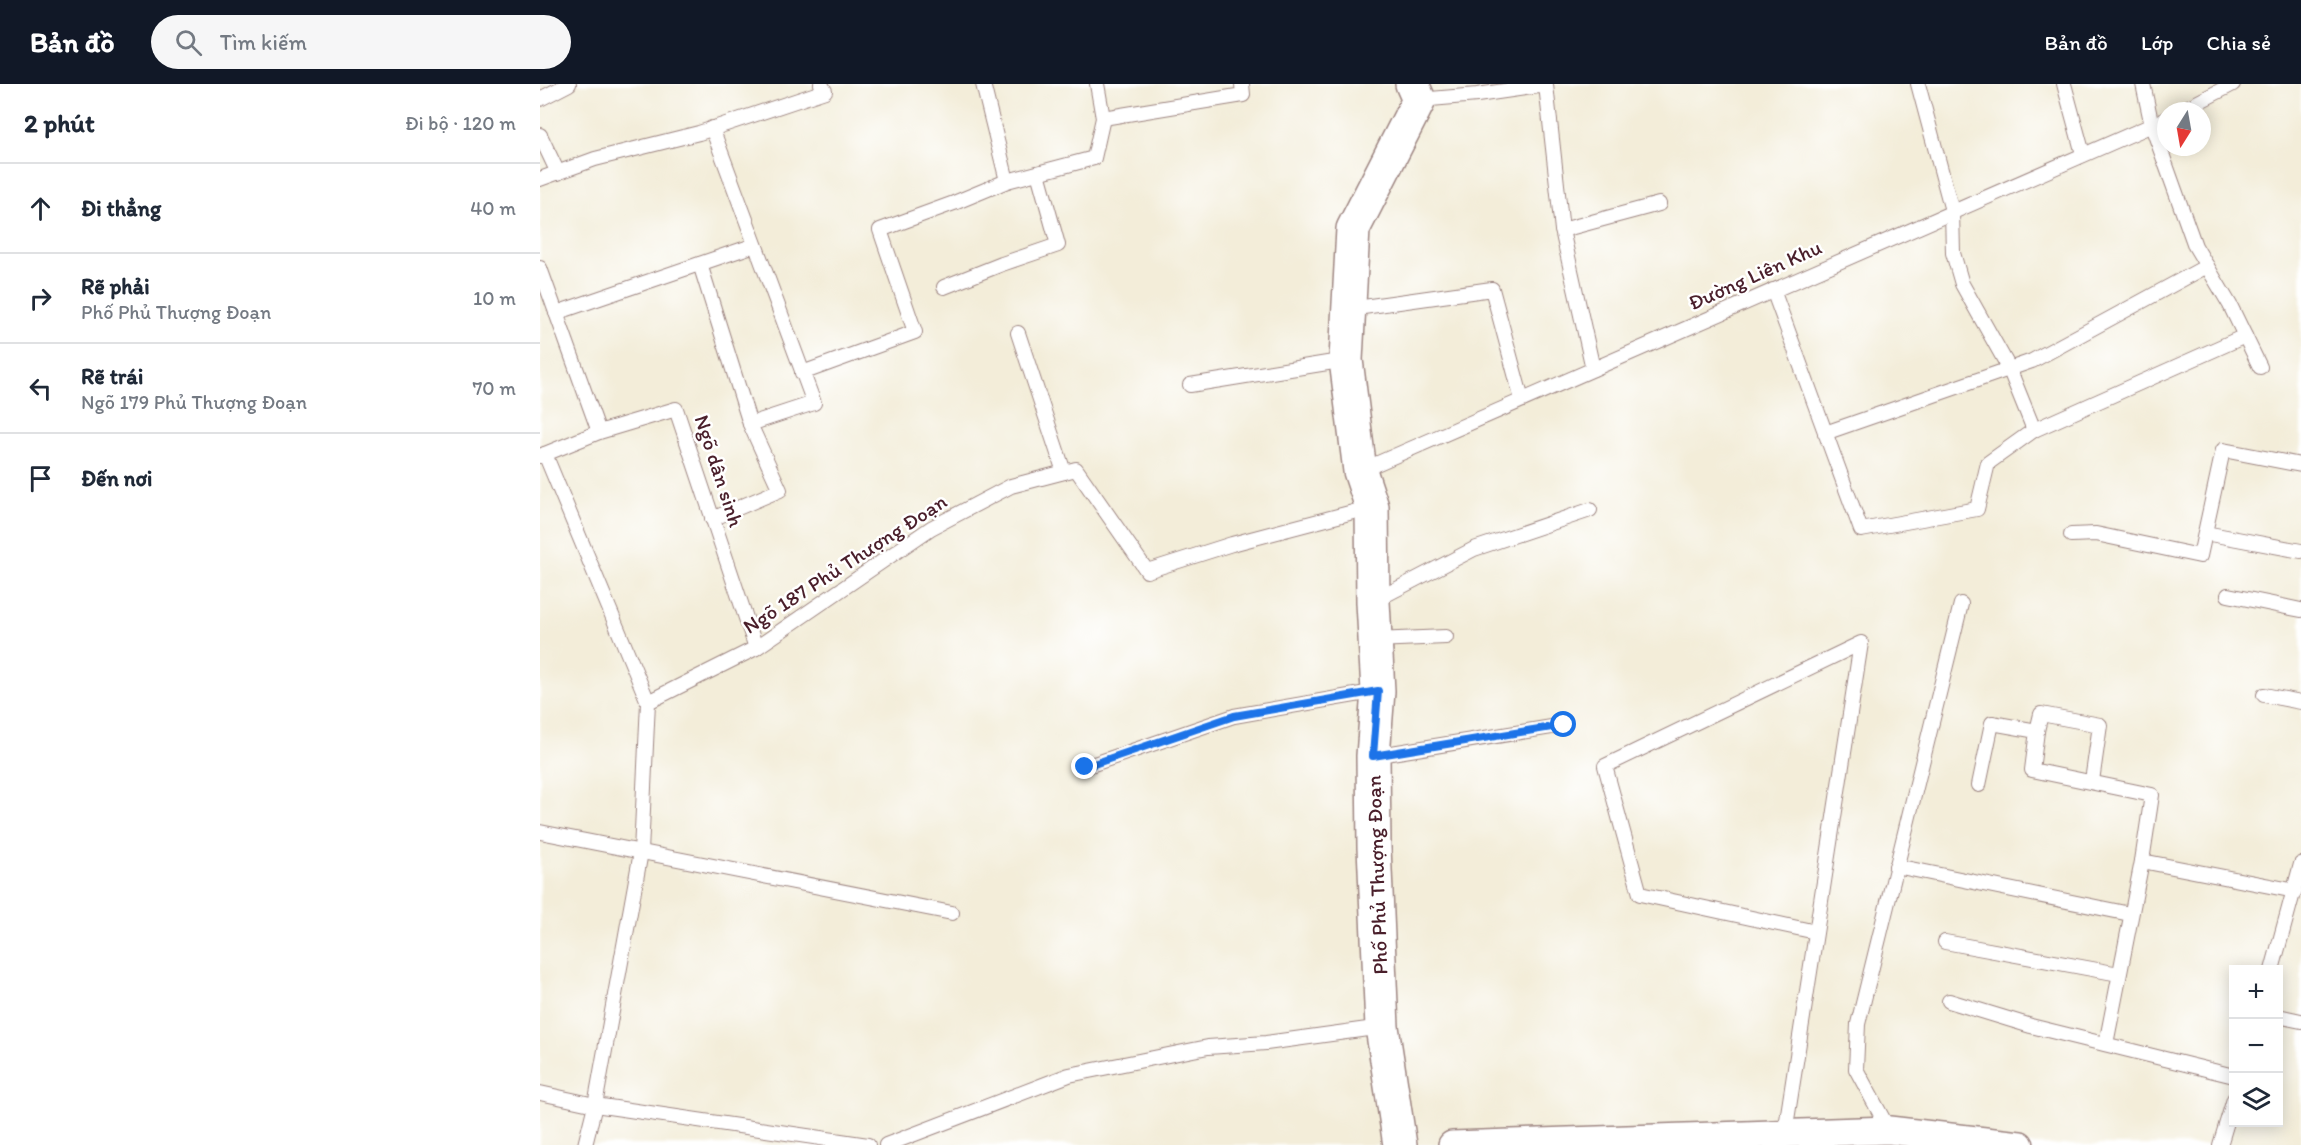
<!DOCTYPE html>
<html lang="vi">
<meta charset="utf-8">
<style>
body{margin:0;font-family:Itim,sans-serif;background:#f6f6f7;color:#1f2937}
.controls{position:absolute;right:18px;bottom:18px;display:grid;overflow:hidden;border-radius:0px;box-shadow:0 3px 15px #0003}
.controls button{width:54px;height:54px;display:grid;place-items:center;padding:0;border:0;border-bottom:2px solid #e0e1e3;background:#fff;color:#1f2937;font:30px sans-serif}
.compass{position:absolute;left:1617px;top:18px;width:54px;height:54px;border-radius:50%;background:#fff;box-shadow:0 3px 15px #0003;rotate:191deg}
.stop{position:absolute;width:18px;height:18px;margin:-14px;border:4px solid #1a73e8;border-radius:50%;background:#fff}
.stop.end{background:#1a73e8;border-color:#fff;box-shadow:0 2px 6px #0008}
.list{margin:0;padding:0;list-style:none}
h2{display:flex;justify-content:space-between;align-items:center;height:78px;margin:0;padding:0 24px;font-size:26px}
h2 small{font-size:20px;font-weight:400;color:#747a83}
.list li{display:grid;grid-template-columns:39px 1fr auto;gap:18px;align-items:center;box-sizing:border-box;height:90px;padding:0 24px;border-top:2px solid #e0e1e3}
.list b{display:block;font-size:22px;white-space:nowrap}
.list p{margin:0;font-size:20px;white-space:nowrap;color:#747a83}
.list em{font-size:20px;font-style:normal;color:#747a83}
.icon{flex:none;width:33px;height:33px;fill:none;stroke:currentColor;stroke-width:2;stroke-linecap:round;stroke-linejoin:round}
.map{position:relative;flex:none;width:1761px;height:1061px;overflow:hidden}
header{display:flex;align-items:center;gap:36px;box-sizing:border-box;height:84px;padding:0 30px;background:#111827;color:#fff}
header strong{font-size:28px}
nav{display:flex;gap:33px;margin-inline-start:auto;font-size:21px}
.search{width:420px;height:54px;background:#f6f6f7;display:flex;align-items:center;gap:15px;box-sizing:border-box;padding:0 21px;border-radius:33px;color:#747a83;font-size:22px}
main{display:flex}
aside{flex:1;background:#fff}
.map>svg:first-child{display:block}
.lines{fill:none;stroke-linecap:round;stroke-linejoin:round}
.service-casing{stroke:#9e8682;stroke-width:16}
.minor-casing{stroke:#9e8682;stroke-width:30}
.secondary-casing{stroke:#9e8682;stroke-width:36}
.service{stroke:#fff;stroke-width:14}
.minor{stroke:#fff;stroke-width:27}
.secondary{stroke:#fff;stroke-width:33}
.route{stroke:#1a73e8;stroke-width:8}
.labels{text-anchor:middle;stroke-width:5;stroke-linejoin:round;paint-order:stroke}
.street-label{font-size:21px;fill:#4a1f2b;stroke:#fff}
</style>
<header>
<strong>Bản đồ</strong>
<div class="search"><svg class="icon" aria-label="search" viewBox="0 0 24 24"><circle cx="10" cy="10" r="6"/><path d="M15 15l6 6"/></svg>Tìm kiếm</div>
<nav><a>Bản đồ</a><a>Lớp</a><a>Chia sẻ</a></nav>
</header>
<main>
<aside>
<h2>2 phút<small>Đi bộ · 120 m</small></h2>
<ul class="list">
<li><svg class="icon" aria-label="ahead" viewBox="0 0 24 24"><path d="M12 20V5M6 11l6-6 6 6"/></svg><div><b>Đi thẳng</b></div><em>40 m</em></li>
<li><svg class="icon" aria-label="right" viewBox="0 0 24 24"><path d="M7 20v-9h11M14 6l5 5-5 5"/></svg><div><b>Rẽ phải</b><p>Phố Phủ Thượng Đoạn</p></div><em>10 m</em></li>
<li><svg class="icon" aria-label="left" viewBox="0 0 24 24"><path d="M17 20v-9H6M10 6l-5 5 5 5"/></svg><div><b>Rẽ trái</b><p>Ngõ 179 Phủ Thượng Đoạn</p></div><em>70 m</em></li>
<li><svg class="icon" aria-label="arrive" viewBox="0 0 24 24"><path d="M6 21V4h12l-3 4 3 4H6"/></svg><div><b>Đến nơi</b></div></li>
</ul>
</aside>
<div class="map">
<svg width="1761" height="1061" viewBox="0 0 1761 1061">
<rect width="100%" height="100%" fill="#fff"/>
<filter id="ink" filterUnits="userSpaceOnUse"><feTurbulence type="fractalNoise" baseFrequency=".0167" numOctaves="2"/><feDisplacementMap in="SourceGraphic" scale="12" xChannelSelector="R" yChannelSelector="G"/><feConvolveMatrix kernelMatrix="1 2 1 2 8 2 1 2 1" color-interpolation-filters="sRGB"/></filter>
<filter id="wash" filterUnits="userSpaceOnUse"><feTurbulence type="fractalNoise" baseFrequency=".008" numOctaves="4" result="noise"/><feDisplacementMap in="SourceGraphic" scale="24" xChannelSelector="R" yChannelSelector="G"/><feGaussianBlur stdDeviation="1.35" result="paint"/><feColorMatrix in="noise" values="0 0 0 0 0 0 0 0 0 0 0 0 0 0 0 0 0 1.4 0 .05"/><feComposite in="paint" operator="in"/></filter>
<g filter="url(#wash)">
<rect width="100%" height="100%" fill="#f3edd9"/>
</g>
<g filter="url(#ink)">
<g class="lines">
<!-- service casing -->
<g class="service-casing">
<g id="service">
<polyline points="443,0 467,97"/>
<polyline points="1378,0 1412,127 1413,169 1422,200 1469,284 1494,346"/>
<polyline points="1524,0 1543,70"/>
<polyline points="1603,0 1612,42 1655,162 1690,221 1720,283"/>
<polyline points="0,15 29,0"/>
<polyline points="879,16 937,11 1006,1 1022,146 1119,120"/>
<polyline points="1641,27 1693,0"/>
<polyline points="563,34 703,11 702,0"/>
<polyline points="172,44 274,319 210,340 240,406 172,435"/>
<polyline points="0,51 18,89"/>
<polyline points="0,95 55,75 159,49 285,7 281,0"/>
<polyline points="1022,146 1053,285"/>
<polyline points="160,180 210,340"/>
<polyline points="0,184 59,348"/>
<polyline points="404,203 462,180 518,161 498,89"/>
<polyline points="1233,206 1321,446 1437,425 1448,379 1494,346 1705,252"/>
<polyline points="809,225 952,205 982,316"/>
<polyline points="16,229 215,161"/>
<polyline points="478,249 524,388"/>
<polyline points="262,289 375,248 340,146 414,119 467,97 554,74 563,34 557,0"/>
<polyline points="650,301 806,276"/>
<polyline points="1285,349 1492,277 1667,182"/>
<polyline points="5,370 108,618"/>
<polyline points="0,372 59,348 136,325 216,564"/>
<polyline points="820,387 1626,35"/>
<polyline points="1665,449 1761,467"/>
<polyline points="1531,451 1556,450 1660,472 1683,366 1761,381"/>
<polyline points="1688,511 1761,526"/>
<polyline points="834,517 934,465 1050,426"/>
<polyline points="835,556 906,553"/>
<polyline points="1724,611 1761,618"/>
<polyline points="1497,647 1501,630 1560,641 1552,697"/>
<polyline points="833,672 1024,641"/>
<polyline points="545,683 694,632 838,607"/>
<polyline points="1439,701 1452,639 1497,647 1492,686 1612,711 1602,777"/>
<polyline points="0,748 412,829"/>
<polyline points="1356,782 1590,830"/>
<polyline points="1405,858 1579,890"/>
<polyline points="1732,886 1761,780"/>
<polyline points="1409,917 1491,942 1694,992"/>
<polyline points="1738,932 1761,937"/>
<polyline points="1566,960 1602,777 1755,807"/>
<polyline points="0,1009 55,1021 328,1061"/>
<polyline points="1349,1046 1316,985 1318,940 1421,520"/>
<polyline points="1245,1049 1321,559 1065,682 1100,810 1276,848"/>
<polyline points="45,1061 55,1021 101,768 108,618 216,564 391,444 471,402 536,385 607,487 692,460 832,423"/>
<polyline points="346,1061 529,991 668,963 726,959 842,943"/>
<polyline points="1680,1061 1694,1015"/>
</g>
</g>
<!-- minor casing -->
<g class="minor-casing">
<polyline id="minor" points="912,1061 1349,1046 1480,1061"/>
</g>
<!-- secondary casing -->
<g class="secondary-casing">
<polyline id="secondary" points="860,1061 842,943 834,763 833,672 838,607 833,518 832,423 820,387 806,276 813,145 879,16 872,0"/>
</g>
<!-- service -->
<use href="#service" class="service"/>
<!-- minor -->
<use href="#minor" class="minor"/>
<!-- secondary -->
<use href="#secondary" class="secondary"/>
</g>
</g>
<g class="lines" filter="url(#ink)">
<!-- route -->
<polyline class="route" points="545,683 694,632 838,607 833,672 1024,641"/>
</g>
<g class="labels">
<!-- street labels -->
<g class="street-label">
<text transform="translate(1215 191) rotate(-24)" y="7">Đường Liên Khu</text>
<text transform="translate(179 387) rotate(72)" y="7">Ngõ dân sinh</text>
<text transform="translate(305 480) rotate(-33)" y="7">Ngõ 187 Phủ Thượng Đoạn</text>
<text transform="translate(837 791) rotate(-92)" y="7">Phố Phủ Thượng Đoạn</text>
</g>
</g>
</svg>
<div class="controls">
<button>+</button>
<button>−</button>
<button><svg class="icon" aria-label="layers" viewBox="0 0 24 24"><path d="M12 4l9 5-9 5-9-5zM3 14l9 5 9-5"/></svg></button>
</div>
<svg class="compass" viewBox="-18 -18 36 36"><path d="M0-13l5 13h-10z" fill="#e53935"/><path d="M0 13l5-13h-10z" fill="#747a83"/></svg>
<div class="stop" style="left:1024px;top:641px"></div>
<div class="stop end" style="left:545px;top:683px"></div>
</div>
</main>
